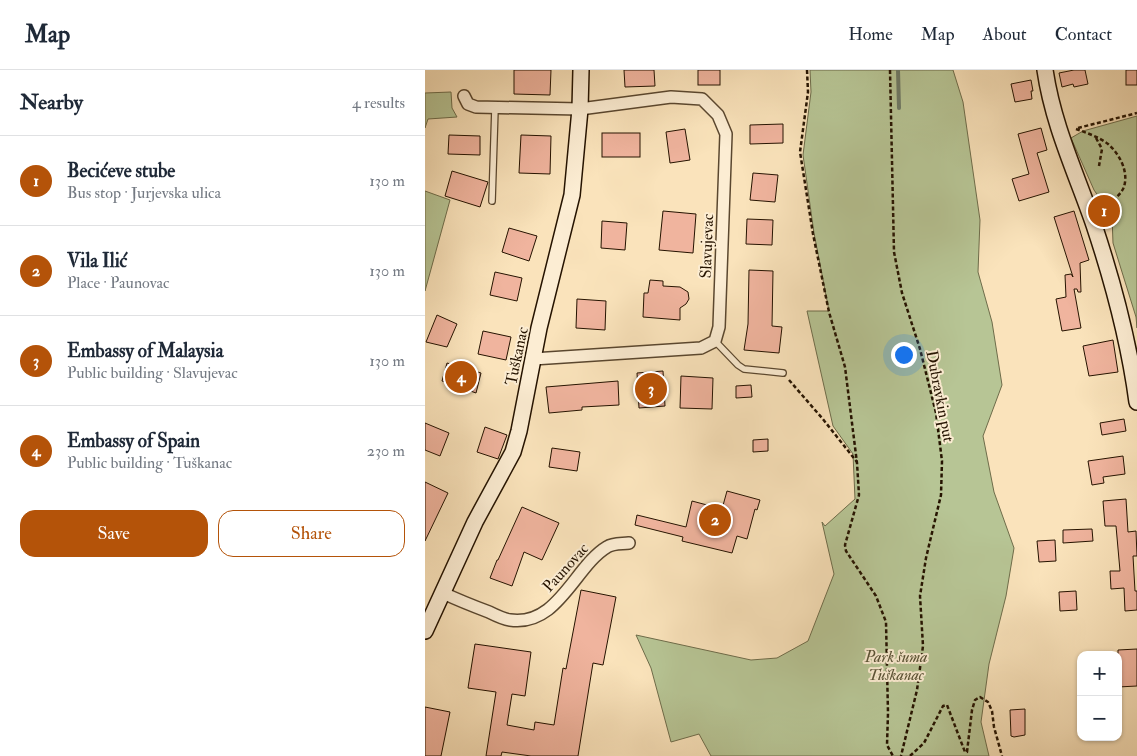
<!DOCTYPE html>
<meta charset="utf-8">
<style>
body{margin:0;font-family:"IM FELL Double Pica",serif;background:#f2f2f3;color:#1f2937}
.controls{position:absolute;right:15px;bottom:15px;display:grid;overflow:hidden;border-radius:10px;box-shadow:0 1px 4px #0004}
.controls button{width:45px;height:45px;display:grid;place-items:center;padding:0;border:0;border-bottom:1px solid #e0e1e3;background:#fff;color:#1f2937;font:25px sans-serif}
.you{position:absolute;left:478px;top:284px;width:18px;height:18px;margin:-12px;border:4px solid #fff;border-radius:50%;background:#1a73e8;box-shadow:0 0 0 8px #1a73e833}
.badge{display:grid;place-items:center;width:32px;height:32px;border-radius:50%;background:#b45309;color:#fff;font-size:16px;font-weight:700}
.pin{position:absolute;translate:-50% -50%;border:2px solid #fff;box-shadow:0 1px 5px #0006}
.list{margin:0;padding:0;list-style:none}
h2{display:flex;justify-content:space-between;align-items:center;height:65px;margin:0;padding:0 20px;font-size:21px}
h2 small{font-size:16px;font-weight:400;color:#747a83}
.list li{display:grid;grid-template-columns:32px 1fr auto;gap:15px;align-items:center;box-sizing:border-box;height:90px;padding:0 20px;border-top:1px solid #e0e1e3}
.list b{display:block;font-size:19px;white-space:nowrap}
.list p{margin:0;font-size:16px;white-space:nowrap;color:#747a83}
.list em{font-size:16px;font-style:normal;color:#747a83}
.actions{display:flex;gap:10px;padding:15px 20px}
.actions a{flex:1;padding:11px 0;border:1px solid #b45309;border-radius:15px;text-align:center;font-size:18px;color:#b45309}
.actions .main{background:#b45309;color:#fff}
.map{position:relative;flex:none;width:712px;height:686px;overflow:hidden}
header{display:flex;align-items:center;gap:30px;box-sizing:border-box;height:70px;padding:0 25px;background:#fff;border-bottom:1px solid #e0e1e3}
header strong{font-size:24px}
nav{display:flex;gap:28px;margin-inline-start:auto;font-size:18px}
main{display:flex}
aside{flex:1;background:#fff}
.map>svg:first-child{display:block}
.green{fill:#b7c595;stroke:#6e6c4a}
.lines{fill:none;stroke-linecap:round;stroke-linejoin:round}
.stream{stroke:#6e7a67;stroke-width:4}
.building{fill:#f0b49e;stroke:#251300}
.lane-casing{stroke:#5a472f;stroke-width:8}
.street-casing{stroke:#5a472f;stroke-width:14}
.secondary-casing{stroke:#251300;stroke-width:18}
.path{stroke:#251300;stroke-width:2.5;stroke-dasharray:4 2.5;stroke-linecap:butt}
.lane{stroke:#fcedd3;stroke-width:5.5}
.street{stroke:#fcedd3;stroke-width:11}
.secondary{stroke:#fcedd3;stroke-width:15}
.labels{text-anchor:middle;stroke-width:4;stroke-linejoin:round;paint-order:stroke}
.street-label{font-size:16px;fill:#251300;stroke:#fcedd3}
.park-label{font-size:16px;font-style:italic;fill:#585134;stroke:#fcedd3}
</style>
<header>
<strong>Map</strong>
<nav><a>Home</a><a>Map</a><a>About</a><a>Contact</a></nav>
</header>
<main>
<aside>
<h2>Nearby<small>4 results</small></h2>
<ul class="list">
<li><span class="badge">1</span><div><b>Becićeve stube</b><p>Bus stop · Jurjevska ulica</p></div><em>130 m</em></li>
<li><span class="badge">2</span><div><b>Vila Ilić</b><p>Place · Paunovac</p></div><em>130 m</em></li>
<li><span class="badge">3</span><div><b>Embassy of Malaysia</b><p>Public building · Slavujevac</p></div><em>130 m</em></li>
<li><span class="badge">4</span><div><b>Embassy of Spain</b><p>Public building · Tuškanac</p></div><em>230 m</em></li>
</ul>
<div class="actions"><a class="main">Save</a><a>Share</a></div>
</aside>
<div class="map">
<svg width="712" height="686" viewBox="0 0 712 686">
<rect width="100%" height="100%" fill="#fae3bb"/>
<filter id="stains"><feTurbulence type="fractalNoise" baseFrequency=".004" numOctaves="4"/><feColorMatrix values="0 0 0 0 .2 0 0 0 0 .09 0 0 0 0 .02 0 0 0 .5 -.17"/></filter>
<radialGradient id="worn" r=".72"><stop offset=".6" stop-color="#630" stop-opacity="0"/><stop offset="1" stop-color="#630" stop-opacity=".3"/></radialGradient>
<!-- green -->
<g class="green">
<polygon points="385,0 528,0 538,32 555,150 553,202 567,252 577,315 558,366 569,422 589,478 581,526 564,594 556,652 564,686 286,686 274,664 246,672 226,598 211,565 326,590 352,588 383,571 409,504 397,452 400,456 430,429 428,384 408,356 382,241 404,241 389,163 378,85 386,22"/>
<polygon points="26,22 27,38 32,47 3,49 0,58 0,23"/>
<polygon points="712,46 712,258 711,247 688,173 687,146 669,120 646,68 658,61"/>
<polygon points="0,121 25,130 0,221"/>
</g>
<g class="lines">
<!-- stream -->
<polyline class="stream" points="473,0 474,38"/>
</g>
<!-- building -->
<g class="building">
<polygon points="89,0 126,0 125,25 89,24"/>
<polygon points="199,0 229,0 230,16 200,17"/>
<rect x="273" y="0" width="22" height="15"/>
<polygon points="649,0 660,0 663,14 649,17 648,14 637,17 634,3"/>
<rect x="701" y="0" width="11" height="15"/>
<polygon points="606,10 608,21 606,21 607,29 590,32 586,14"/>
<polygon points="358,54 358,73 325,74 325,55"/>
<polygon points="616,58 622,80 612,83 624,122 594,131 587,109 604,104 593,64"/>
<polygon points="260,59 265,90 245,93 241,62"/>
<rect x="177" y="63" width="38" height="24"/>
<polygon points="24,65 55,66 55,85 23,84"/>
<polygon points="96,65 126,66 125,104 94,103"/>
<polygon points="27,101 63,112 55,137 20,126"/>
<polygon points="328,103 353,105 350,132 325,130"/>
<polygon points="238,141 271,144 268,183 234,180"/>
<polygon points="649,141 664,190 655,193 656,222 653,222 652,219 649,219 656,258 637,261 631,229 641,227 640,205 646,204 648,207 629,147"/>
<polygon points="322,149 348,150 347,175 321,174"/>
<polygon points="177,151 202,153 200,180 176,178"/>
<polygon points="84,158 112,166 104,191 77,182"/>
<polygon points="324,200 348,201 347,256 357,257 354,283 319,280 323,254"/>
<polygon points="70,202 97,208 92,231 65,225"/>
<polygon points="225,210 238,211 238,216 255,217 263,222 264,229 261,234 255,238 255,250 218,247 219,223 223,223"/>
<polygon points="152,229 181,231 180,260 151,258"/>
<polygon points="12,245 32,254 22,277 1,272"/>
<polygon points="58,261 86,267 81,290 53,284"/>
<polygon points="688,270 693,302 664,306 658,276"/>
<polygon points="22,293 56,303 51,323 40,319 40,322 28,318 29,315 17,311"/>
<polygon points="238,301 240,336 214,338 212,303"/>
<polygon points="256,306 288,308 287,339 255,338"/>
<polygon points="193,311 194,335 157,337 157,340 124,343 121,317"/>
<polygon points="326,315 327,327 311,328 311,316"/>
<polygon points="699,349 701,361 677,365 675,353"/>
<polygon points="0,353 24,363 15,386 0,380"/>
<polygon points="60,357 82,365 73,389 52,382"/>
<polygon points="343,369 343,381 328,382 328,370"/>
<polygon points="127,378 155,382 152,401 124,397"/>
<polygon points="698,386 700,404 678,407 679,413 667,415 663,391"/>
<polygon points="0,412 23,423 0,471"/>
<polygon points="302,421 335,430 332,440 330,439 322,469 312,466 307,483 257,471 258,467 210,455 212,445 261,457 267,431 297,439"/>
<polygon points="701,429 703,462 711,461 712,486 708,486 710,521 712,521 712,540 700,541 699,518 686,519 685,501 695,501 691,456 680,456 678,431"/>
<polygon points="97,437 134,453 117,490 99,482 87,516 65,508 72,490 73,490"/>
<polygon points="667,459 668,471 638,473 638,460"/>
<polygon points="630,470 631,491 614,492 612,471"/>
<polygon points="156,520 191,527 178,595 168,593 153,686 106,686 77,682 76,686 61,686 71,622 43,618 50,574 106,582 100,626 87,624 82,655 109,660 110,652 129,655 138,598 141,599"/>
<polygon points="651,521 652,540 635,541 634,522"/>
<polygon points="712,579 712,616 693,617 693,580"/>
<polygon points="0,637 25,642 16,686 0,686"/>
<polygon points="600,639 600,665 589,667 586,666 585,640"/>
</g>
<g class="lines">
<!-- lane casing -->
<g class="lane-casing">
<g id="lane">
<polyline points="67,131 70,38"/>
<polyline points="290,271 313,295 319,299 358,303"/>
</g>
</g>
<!-- street casing -->
<g class="street-casing">
<g id="street">
<polyline points="39,26 43,34 51,37 155,39 246,27 277,29 293,45 301,64 294,257 290,271 276,278 108,289"/>
<path d="M 18,523 C 33,530 48,536 64,542 C 70,545 78,549 85,550 C 133,557 150,496 182,477 C 188,473 197,474 204,473"/>
</g>
</g>
<!-- secondary casing -->
<g class="secondary-casing">
<g id="secondary">
<path d="M 620,0 C 628,55 651,103 669,155 C 688,212 704,272 712,332"/>
<polyline points="0,561 50,452 88,382 94,361 114,258 147,125 155,39 156,0"/>
</g>
</g>
<!-- path -->
<g class="path">
<polyline points="382,0 383,22 375,82 388,164 404,242 420,297 432,393 434,425 420,475 421,481 451,526 461,552 463,643 462,675 468,686"/>
<polyline points="465,0 469,182 477,223 495,279 511,343 517,391 516,425 501,488 495,526 498,576 492,620 476,686"/>
<polyline points="653,58 712,43"/>
<path d="M 651,59 C 662,63 674,67 683,74 C 695,84 705,104 698,119 C 694,127 684,133 678,137"/>
<polyline points="671,68 677,79 674,96"/>
<polyline points="364,310 397,348 432,392"/>
<polyline points="485,686 499,673 518,636 522,635 540,682 542,682 547,640 550,630 555,627 563,632 567,641 569,657 577,686"/>
</g>
<!-- lane -->
<use href="#lane" class="lane"/>
<!-- street -->
<use href="#street" class="street"/>
<!-- secondary -->
<use href="#secondary" class="secondary"/>
</g>
<g class="labels">
<!-- street labels -->
<g class="street-label">
<text transform="translate(281 176) rotate(-88)" y="6">Slavujevac</text>
<text transform="translate(91 286) rotate(-78)" y="6">Tuškanac</text>
<text transform="translate(516 326) rotate(79)" y="6">Dubravkin put</text>
<text transform="translate(140 497) rotate(-48)" y="6">Paunovac</text>
</g>
<!-- park labels -->
<g class="park-label">
<text x="471" y="592">Park šuma<tspan x="471" dy="18">Tuškanac</tspan></text>
</g>
</g>
<rect width="100%" height="100%" filter="url(#stains)"/>
<rect width="100%" height="100%" fill="url(#worn)"/>
</svg>
<div class="controls">
<button>+</button>
<button>−</button>
</div>
<div class="you"></div>
<div class="pin badge" style="left:679px;top:141px">1</div>
<div class="pin badge" style="left:290px;top:450px">2</div>
<div class="pin badge" style="left:226px;top:319px">3</div>
<div class="pin badge" style="left:36px;top:307px">4</div>
</div>
</main>
